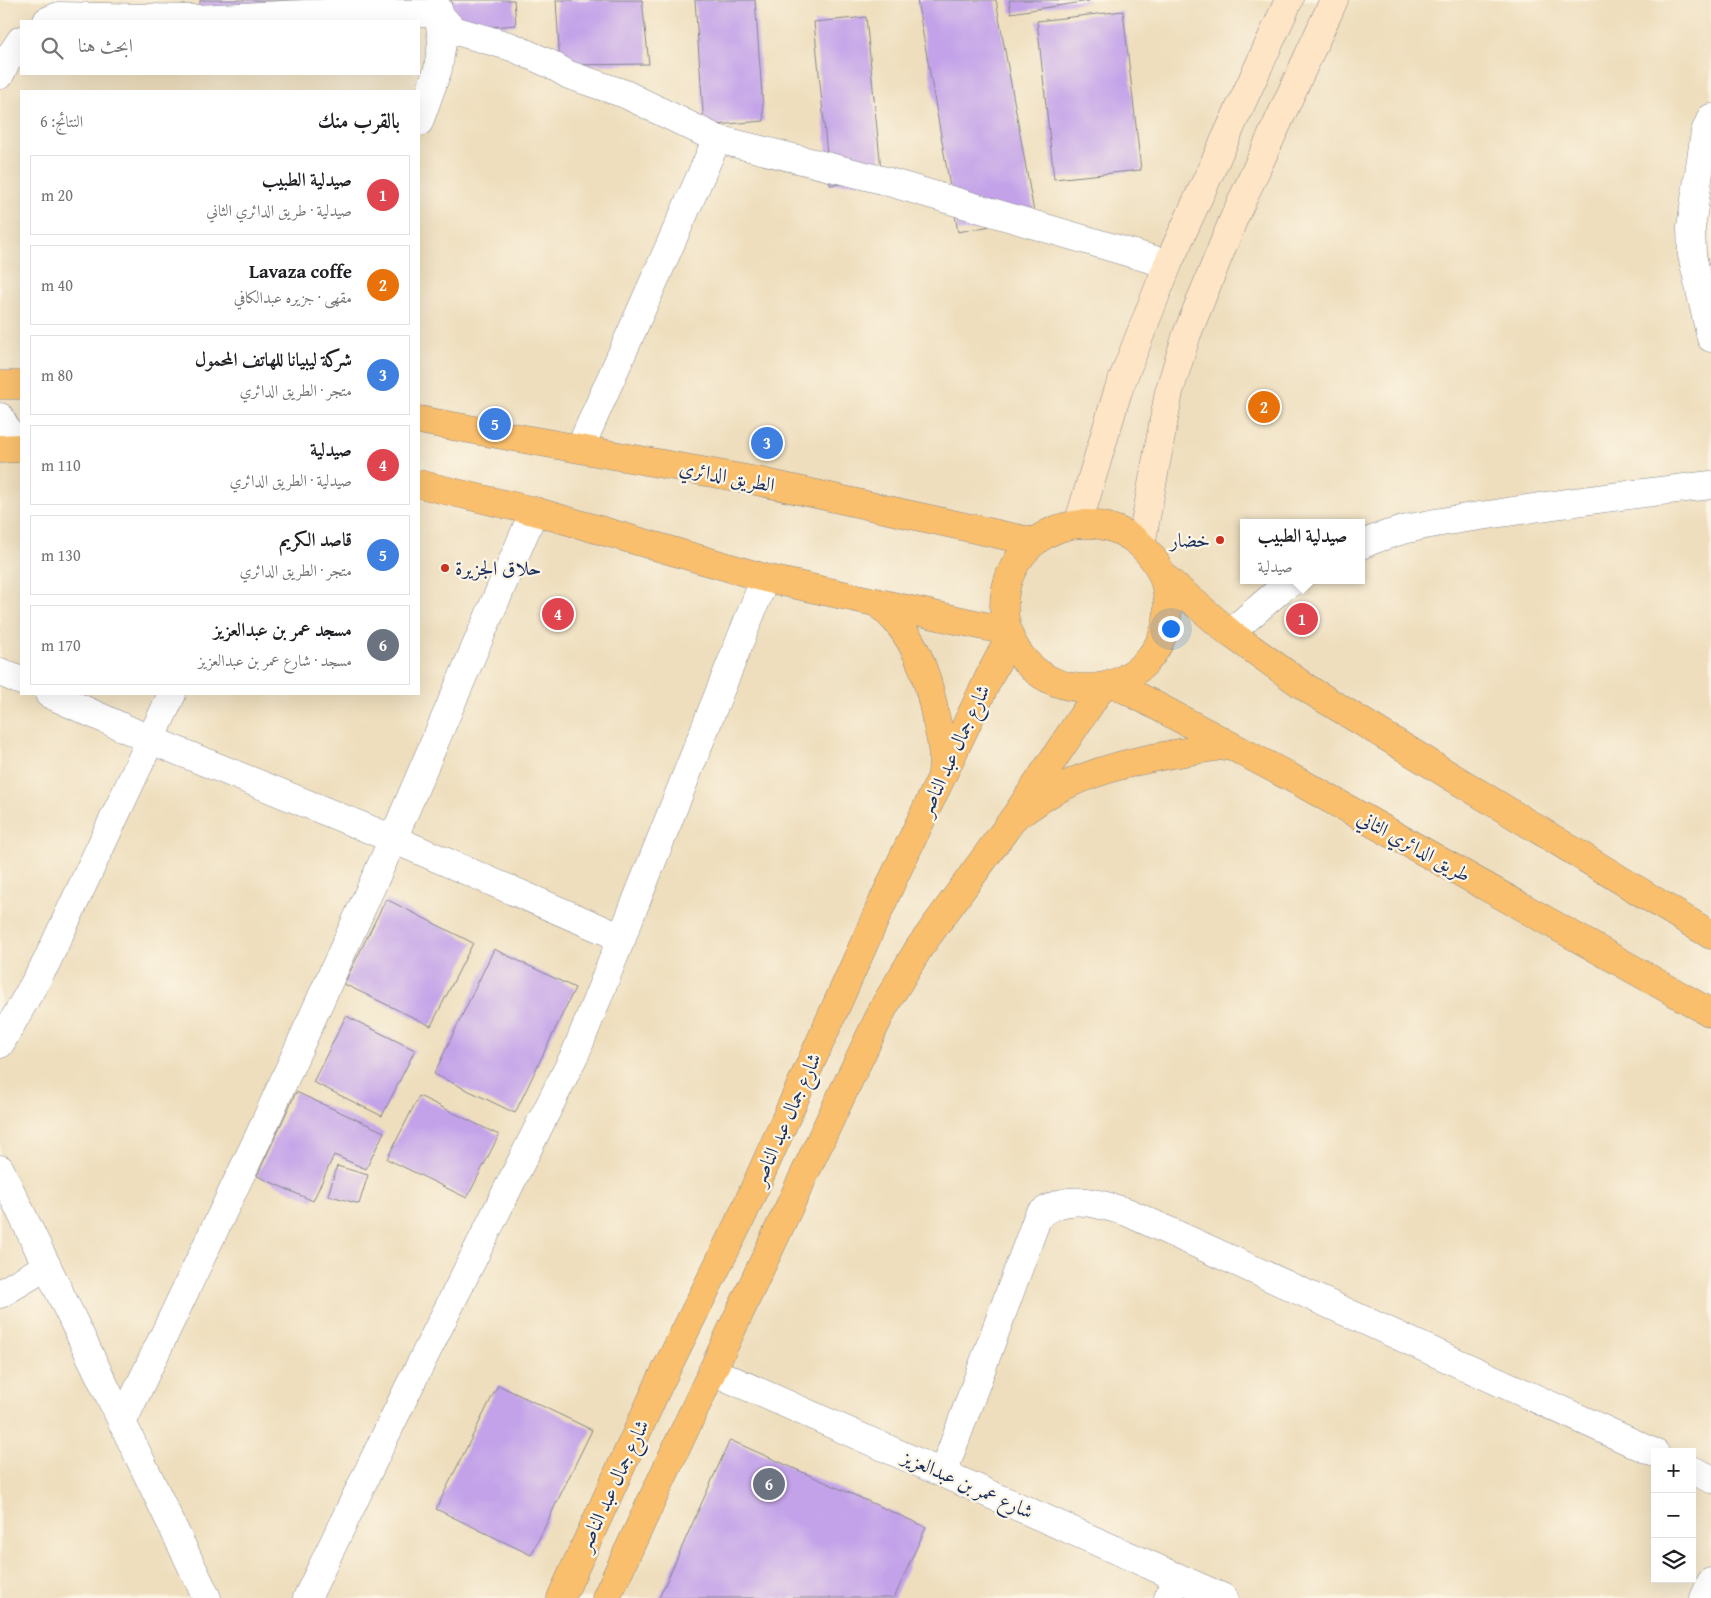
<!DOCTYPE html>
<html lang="ar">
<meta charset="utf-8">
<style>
body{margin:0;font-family:"Gentium Book Plus",Amiri,serif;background:#f6f6f6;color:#202124;direction:rtl}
.controls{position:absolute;right:15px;bottom:15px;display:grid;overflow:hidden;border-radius:0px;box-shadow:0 5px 20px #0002}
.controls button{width:45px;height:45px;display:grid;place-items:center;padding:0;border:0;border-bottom:1px solid #e0e0e0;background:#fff;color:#202124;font:25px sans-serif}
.you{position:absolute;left:1170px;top:628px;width:18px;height:18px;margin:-12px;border:4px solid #fff;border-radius:50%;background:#1a73e8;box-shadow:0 0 0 8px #1a73e833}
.badge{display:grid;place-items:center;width:32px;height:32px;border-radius:50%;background:#c8321e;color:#fff;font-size:16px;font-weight:700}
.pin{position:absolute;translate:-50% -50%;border:2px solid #fff;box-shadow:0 1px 5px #0006}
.popup{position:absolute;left:1240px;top:519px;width:125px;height:65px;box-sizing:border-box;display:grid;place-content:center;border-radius:0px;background:#fff;filter:drop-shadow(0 1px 4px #0005);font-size:16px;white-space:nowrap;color:#757577}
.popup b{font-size:19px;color:#202124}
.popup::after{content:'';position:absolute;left:50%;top:100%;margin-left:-10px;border:10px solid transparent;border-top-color:#fff}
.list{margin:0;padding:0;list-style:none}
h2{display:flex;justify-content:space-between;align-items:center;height:65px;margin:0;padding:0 20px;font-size:21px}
h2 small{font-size:16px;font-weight:400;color:#757577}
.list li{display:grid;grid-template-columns:32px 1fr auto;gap:15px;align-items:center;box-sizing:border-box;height:80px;margin:0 10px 10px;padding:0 10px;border:1px solid #e0e0e0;border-radius:0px}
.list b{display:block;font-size:19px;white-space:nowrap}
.list p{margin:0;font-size:16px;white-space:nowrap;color:#757577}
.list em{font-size:16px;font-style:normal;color:#757577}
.icon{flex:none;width:28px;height:28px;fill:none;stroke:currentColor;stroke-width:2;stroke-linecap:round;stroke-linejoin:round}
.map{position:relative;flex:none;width:1711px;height:1598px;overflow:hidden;direction:ltr}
.search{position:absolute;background:#fff;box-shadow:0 5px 20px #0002;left:20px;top:20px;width:400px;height:55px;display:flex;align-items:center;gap:12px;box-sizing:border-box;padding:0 18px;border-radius:0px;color:#757577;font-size:19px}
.panel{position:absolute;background:#fff;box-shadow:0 5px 20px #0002;left:20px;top:90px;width:400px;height:605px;border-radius:0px;direction:rtl}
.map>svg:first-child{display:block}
.building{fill:#c3a2e9}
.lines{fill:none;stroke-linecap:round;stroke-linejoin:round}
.street-casing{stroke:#84868e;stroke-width:29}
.secondary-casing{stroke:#84868e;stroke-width:29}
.primary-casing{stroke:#84868e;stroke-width:29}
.street{stroke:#fff;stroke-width:28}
.secondary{stroke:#fde5c5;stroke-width:28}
.primary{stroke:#f9bf6d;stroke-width:28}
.poi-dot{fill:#c8321e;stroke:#fcf5e5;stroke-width:2}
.labels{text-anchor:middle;stroke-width:4.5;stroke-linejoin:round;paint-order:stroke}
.street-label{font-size:20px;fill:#1b2f5e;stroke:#fcf5e5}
.poi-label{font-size:20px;fill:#1b2f5e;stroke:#fcf5e5;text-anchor:end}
</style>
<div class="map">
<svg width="1711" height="1598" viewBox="0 0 1711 1598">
<rect width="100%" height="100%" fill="#fcf5e5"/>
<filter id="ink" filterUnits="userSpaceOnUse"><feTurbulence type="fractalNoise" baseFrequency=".02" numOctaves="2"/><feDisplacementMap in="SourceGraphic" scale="10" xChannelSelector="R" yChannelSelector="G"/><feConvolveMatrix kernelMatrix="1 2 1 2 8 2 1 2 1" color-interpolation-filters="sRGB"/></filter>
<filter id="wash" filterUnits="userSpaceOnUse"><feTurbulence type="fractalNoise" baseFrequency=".0096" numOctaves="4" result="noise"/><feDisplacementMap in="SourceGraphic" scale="20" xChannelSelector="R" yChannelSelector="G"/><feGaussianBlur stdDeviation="1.12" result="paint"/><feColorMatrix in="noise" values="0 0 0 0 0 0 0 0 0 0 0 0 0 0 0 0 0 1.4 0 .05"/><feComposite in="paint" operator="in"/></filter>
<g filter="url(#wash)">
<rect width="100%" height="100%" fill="#eedebd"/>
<g id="blocks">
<!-- building -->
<g class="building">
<polygon points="200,0 326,0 200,9"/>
<polygon points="451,0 514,0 516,25 453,30"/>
<polygon points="556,0 642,0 649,64 560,65"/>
<polygon points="695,0 755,0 764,121 704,126"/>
<polygon points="917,0 996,0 1035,218 958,232"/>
<polygon points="1009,0 1089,0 1089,1 1011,13"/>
<polygon points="1123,11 1141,170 1054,179 1037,21"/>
<polygon points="866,17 882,180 830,185 814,22"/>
<polygon points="386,899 473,943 431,1026 344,984"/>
<polygon points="494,949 575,988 515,1113 434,1074"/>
<polygon points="346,1016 415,1050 382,1116 313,1082"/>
<polygon points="296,1092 384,1132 366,1169 334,1155 313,1201 257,1176"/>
<polygon points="419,1096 499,1135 467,1198 387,1159"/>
<polygon points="337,1166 368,1175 359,1204 328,1195"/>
<polygon points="498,1385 592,1430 531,1555 436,1509"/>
<polygon points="730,1440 926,1527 894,1598 659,1598"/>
</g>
</g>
</g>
<g filter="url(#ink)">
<use href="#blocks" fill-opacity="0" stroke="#84868e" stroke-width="1"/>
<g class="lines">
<!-- street casing -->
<g class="street-casing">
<g id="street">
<polyline points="47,21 59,16 195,19 350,12 394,14 438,13 453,30 512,47 550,64 569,75 625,94 717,139 882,180 1168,264"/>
<polyline points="0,75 6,62 21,40"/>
<polyline points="1711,118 1705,132 1691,227 1692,255 1711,338"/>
<polyline points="419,122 438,69 442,42 438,9"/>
<polyline points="0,417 17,448"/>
<polyline points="580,448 717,139"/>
<path d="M 1361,545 C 1404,525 1454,520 1501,513 C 1571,502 1641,493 1711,485"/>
<polyline points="1230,633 1282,588 1295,580"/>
<polyline points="0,672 21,681"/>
<polyline points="49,694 151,740 393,839 622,938"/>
<polyline points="0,1044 46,963 172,694"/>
<polyline points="0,1169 207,1598"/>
<polyline points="0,1294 47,1266"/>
<polyline points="712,1371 1224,1598"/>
<polyline points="122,1423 259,1136 393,839 534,511"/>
<polyline points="1692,1470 1711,1479"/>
<path d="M 943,1473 L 1038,1216 C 1066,1192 1095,1203 1127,1212 L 1655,1453"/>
<polyline points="307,1598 405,1395 576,1052 765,578"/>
<polyline points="1168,1598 1177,1577"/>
<polyline points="1704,1598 1711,1582"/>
</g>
</g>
<!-- secondary casing -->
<g class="secondary-casing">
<g id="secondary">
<polyline points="1078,524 1118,391 1168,264 1289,0"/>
<polyline points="1141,545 1169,392 1187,334 1234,218 1334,0"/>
</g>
</g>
<!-- primary casing -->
<g class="primary-casing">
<g id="primary">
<polyline points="0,385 21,385"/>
<polyline points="419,420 757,481 1034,542"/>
<polyline points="0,449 21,448"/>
<polyline points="419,484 534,511 765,578 1007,631"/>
<circle cx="1086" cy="606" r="82"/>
<polyline points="1163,576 1230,633 1308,689 1711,935"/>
<path d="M 876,602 C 883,608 890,614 896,621 C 920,649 929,683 936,719 C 940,735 945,755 942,772"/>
<polyline points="1115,684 1305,785 1711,1013"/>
<path d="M 1024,811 C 1036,803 1047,794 1060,788 C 1112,762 1171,754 1228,745"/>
<polyline points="561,1598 658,1386 743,1214 893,879 992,671 1009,639"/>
<polyline points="606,1598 835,1109 885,1005 919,948 1016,815 1101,688"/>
</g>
</g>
<!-- street -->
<use href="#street" class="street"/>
<!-- secondary -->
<use href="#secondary" class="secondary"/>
<!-- primary -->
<use href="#primary" class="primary"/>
</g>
</g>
<!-- markers -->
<g class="poi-dot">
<circle cx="1220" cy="540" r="5"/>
<circle cx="445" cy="568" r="5"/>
</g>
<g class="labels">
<!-- street labels -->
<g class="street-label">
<text transform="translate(727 476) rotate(11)" y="7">الطريق الدائري</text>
<text transform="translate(954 750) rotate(-65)" y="7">شارع جمال عبد الناصر</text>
<text transform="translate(1414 846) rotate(29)" y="7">طريق الدائري الثاني</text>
<text transform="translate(786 1119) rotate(-66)" y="7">شارع جمال عبد الناصر</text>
<text transform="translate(968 1484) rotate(24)" y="7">شارع عمر بن عبدالعزيز</text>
<text transform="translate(613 1485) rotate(-65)" y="7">شارع جمال عبد الناصر</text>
</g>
<!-- poi labels -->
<g class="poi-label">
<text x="1210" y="547">خضار</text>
<text x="455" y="575" text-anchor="start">حلاق الجزيرة</text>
</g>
</g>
</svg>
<div class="controls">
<button>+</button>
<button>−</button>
<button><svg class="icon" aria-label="layers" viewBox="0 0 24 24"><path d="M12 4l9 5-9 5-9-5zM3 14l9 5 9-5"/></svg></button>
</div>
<div class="you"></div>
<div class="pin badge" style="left:1302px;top:619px;background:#e0444e">1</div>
<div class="popup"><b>صيدلية الطبيب</b>صيدلية</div>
<div class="pin badge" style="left:1264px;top:407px;background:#e8710a">2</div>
<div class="pin badge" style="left:767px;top:443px;background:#3f7fe0">3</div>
<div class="pin badge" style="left:558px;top:614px;background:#e0444e">4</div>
<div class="pin badge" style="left:495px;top:424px;background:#3f7fe0">5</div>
<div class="pin badge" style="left:769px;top:1484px;background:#6b7280">6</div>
<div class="search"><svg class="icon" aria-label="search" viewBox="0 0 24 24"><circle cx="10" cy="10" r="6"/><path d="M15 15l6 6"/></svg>ابحث هنا</div>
<section class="panel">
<h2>بالقرب منك<small>النتائج: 6</small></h2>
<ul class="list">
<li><span class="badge" style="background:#e0444e">1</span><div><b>صيدلية الطبيب</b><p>صيدلية · طريق الدائري الثاني</p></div><em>20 m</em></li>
<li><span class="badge" style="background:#e8710a">2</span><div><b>Lavaza coffe</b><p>مقهى · جزيره عبدالكافي</p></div><em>40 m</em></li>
<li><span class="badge" style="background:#3f7fe0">3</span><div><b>شركة ليبيانا للهاتف المحمول</b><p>متجر · الطريق الدائري</p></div><em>80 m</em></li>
<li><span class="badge" style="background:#e0444e">4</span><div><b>صيدلية</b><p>صيدلية · الطريق الدائري</p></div><em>110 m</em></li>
<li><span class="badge" style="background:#3f7fe0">5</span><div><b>قاصد الكريم</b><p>متجر · الطريق الدائري</p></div><em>130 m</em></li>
<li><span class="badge" style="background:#6b7280">6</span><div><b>مسجد عمر بن عبدالعزيز</b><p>مسجد · شارع عمر بن عبدالعزيز</p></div><em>170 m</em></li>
</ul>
</section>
</div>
